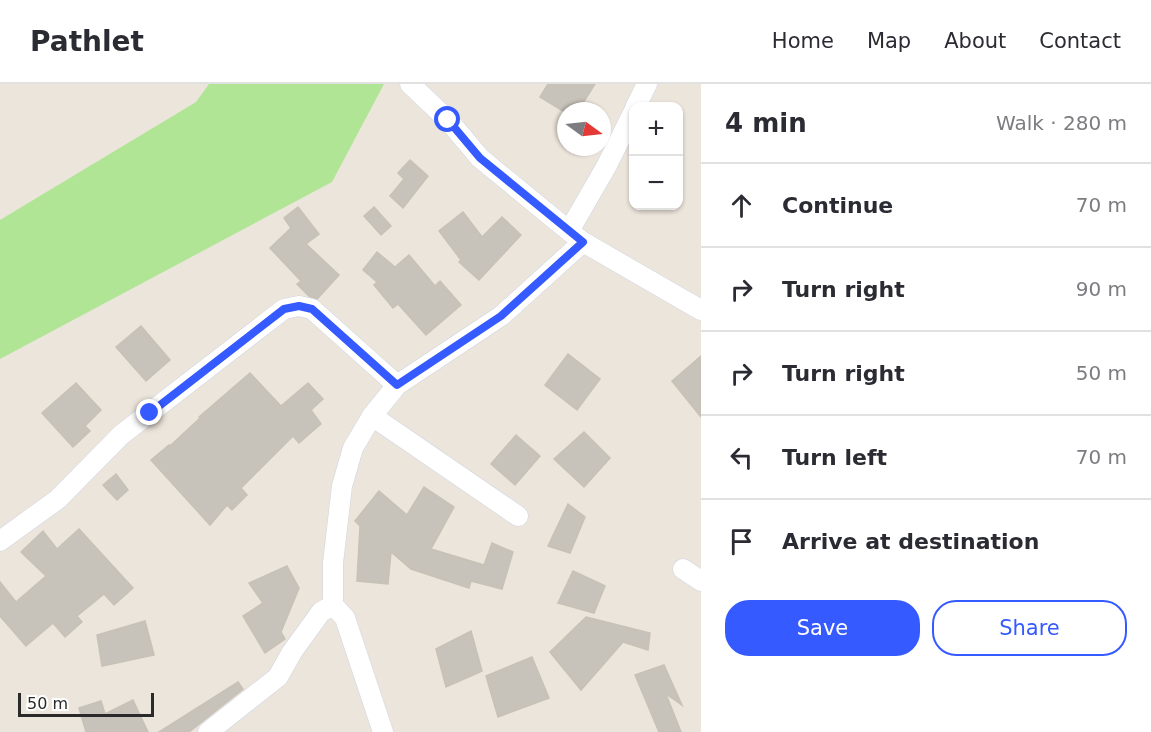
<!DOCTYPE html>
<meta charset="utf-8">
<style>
body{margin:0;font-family:"DejaVu Sans",sans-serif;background:#f7f7f7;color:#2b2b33}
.controls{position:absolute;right:18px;top:18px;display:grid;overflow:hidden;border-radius:12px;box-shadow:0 2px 4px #0004}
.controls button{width:54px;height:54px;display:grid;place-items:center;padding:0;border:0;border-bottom:2px solid #e1e1e2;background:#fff;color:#2b2b33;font:30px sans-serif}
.compass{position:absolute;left:557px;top:18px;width:54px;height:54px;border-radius:50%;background:#fff;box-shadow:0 2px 4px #0004;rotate:105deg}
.scale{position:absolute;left:18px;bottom:15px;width:136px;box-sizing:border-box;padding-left:6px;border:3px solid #2a2a2a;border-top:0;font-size:16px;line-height:21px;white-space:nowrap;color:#2a2a2a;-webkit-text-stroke:4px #fff;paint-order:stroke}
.stop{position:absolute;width:18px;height:18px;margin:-14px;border:4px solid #355aff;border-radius:50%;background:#fff}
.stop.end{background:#355aff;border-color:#fff;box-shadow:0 2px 6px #0008}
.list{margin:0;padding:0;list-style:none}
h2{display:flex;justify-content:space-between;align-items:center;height:78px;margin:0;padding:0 24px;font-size:26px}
h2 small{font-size:20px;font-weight:400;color:#7c7c81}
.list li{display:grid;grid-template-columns:39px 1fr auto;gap:18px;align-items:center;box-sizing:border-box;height:84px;padding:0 24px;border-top:2px solid #e1e1e2}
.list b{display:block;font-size:22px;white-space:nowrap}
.list em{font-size:20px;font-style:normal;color:#7c7c81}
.actions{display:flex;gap:12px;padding:18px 24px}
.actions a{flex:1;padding:14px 0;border:2px solid #355aff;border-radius:24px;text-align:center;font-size:21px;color:#355aff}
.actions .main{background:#355aff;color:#fff}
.icon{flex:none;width:33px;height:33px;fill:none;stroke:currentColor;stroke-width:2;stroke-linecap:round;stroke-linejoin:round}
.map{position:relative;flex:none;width:701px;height:648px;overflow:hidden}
header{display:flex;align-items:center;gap:36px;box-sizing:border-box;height:84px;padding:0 30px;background:#fff;border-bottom:2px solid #e1e1e2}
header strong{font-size:28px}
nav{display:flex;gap:33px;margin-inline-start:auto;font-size:21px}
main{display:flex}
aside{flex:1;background:#fff}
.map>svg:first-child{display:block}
.green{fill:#b0e595}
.building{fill:#c7c3ba;stroke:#c8c1b5;stroke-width:1.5}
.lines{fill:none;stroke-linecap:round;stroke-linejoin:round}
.minor-casing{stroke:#d0d4e3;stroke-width:21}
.minor{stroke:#fff;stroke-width:20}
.route{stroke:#355aff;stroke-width:8}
</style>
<header>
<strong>Pathlet</strong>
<nav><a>Home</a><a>Map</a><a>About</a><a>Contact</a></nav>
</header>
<main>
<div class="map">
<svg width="701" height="648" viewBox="0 0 701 648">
<rect width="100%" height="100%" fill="#ece5db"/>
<!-- green -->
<polygon class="green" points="209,0 384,0 332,98 0,275 0,136 196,18"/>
<!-- building -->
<g class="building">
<polygon points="548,0 595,0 578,27 563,27 540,13"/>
<polygon points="410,76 428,92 403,124 390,112 404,95 398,89"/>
<polygon points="298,123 319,150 306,160 339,191 317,215 309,212 297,200 301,197 270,164 291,144 284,134"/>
<polygon points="374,123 391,142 381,151 364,132"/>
<polygon points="463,128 482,153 502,133 521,151 479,196 459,178 461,176 439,147"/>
<polygon points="377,168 395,183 409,171 435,202 440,197 461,221 426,251 398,220 393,224 374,201 377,198 363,186"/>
<polygon points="141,242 170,276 146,297 116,263"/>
<polygon points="568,270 600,295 577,326 545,301"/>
<polygon points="701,272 701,333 672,297"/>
<polygon points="250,289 281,322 308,299 323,315 311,326 321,340 299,359 293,352 241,404 247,411 232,426 227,421 210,441 151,376 169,361 170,362 200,334 199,333"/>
<polygon points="76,299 101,326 85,342 90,347 73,363 42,329"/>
<polygon points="584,348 610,374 584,403 554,375"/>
<polygon points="516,351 540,372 515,401 491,380"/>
<polygon points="116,390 128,406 117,416 103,401"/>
<polygon points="424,403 454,423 431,465 484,481 492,459 513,468 502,505 471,497 469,504 411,485 391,468 388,500 357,497 360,442 355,437 379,407 407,431"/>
<polygon points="568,420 585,433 570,469 548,462"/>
<polygon points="79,445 133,504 114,521 104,510 77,532 82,538 65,553 53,539 26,562 0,532 0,498 16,518 46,492 21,468 43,447 57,465"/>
<polygon points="287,482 299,504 281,548 285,555 265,569 243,532 263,519 249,499"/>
<polygon points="573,487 605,502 594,529 558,519"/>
<polygon points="586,533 650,549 648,566 623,558 581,606 550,568"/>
<polygon points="145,537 154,571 102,582 97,551"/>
<polygon points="471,547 482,587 446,603 436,565"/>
<polygon points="532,573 549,614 498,633 486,592"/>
<polygon points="664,581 682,621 666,610 681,648 659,648 635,591"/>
<polygon points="238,598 243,605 189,648 159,648"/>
<polygon points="133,616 148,648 86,648 79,624 101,617 105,630"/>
</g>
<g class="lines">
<!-- minor casing -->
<g class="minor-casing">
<g id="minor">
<polyline points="410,0 448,36 480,74 569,147 583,158 701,226"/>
<polyline points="636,22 647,0"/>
<polyline points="569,147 606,83 634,27"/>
<polyline points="372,332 518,432"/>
<polyline points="0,457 58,415 121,351 284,225 299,222 312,225 397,301"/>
<polyline points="683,485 701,497"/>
<polyline points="208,648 278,593 292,568 321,528 333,521"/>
<polyline points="383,648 345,534 333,521 333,479 342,402 353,364 372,332 397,301 501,232 583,158"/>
</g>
</g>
<!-- minor -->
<use href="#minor" class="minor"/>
</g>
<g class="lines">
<!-- route -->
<polyline class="route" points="150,329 284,225 299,222 312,225 397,301 501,232 583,158 480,74 448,36"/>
</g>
</svg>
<div class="controls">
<button>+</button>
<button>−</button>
</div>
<svg class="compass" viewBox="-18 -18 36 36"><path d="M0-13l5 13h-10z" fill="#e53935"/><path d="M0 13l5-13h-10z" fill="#7c7c81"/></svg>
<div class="scale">50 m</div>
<div class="stop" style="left:448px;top:36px"></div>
<div class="stop end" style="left:150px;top:329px"></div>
</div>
<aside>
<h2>4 min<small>Walk · 280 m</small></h2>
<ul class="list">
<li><svg class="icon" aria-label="ahead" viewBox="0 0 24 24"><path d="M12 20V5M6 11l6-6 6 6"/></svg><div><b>Continue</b></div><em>70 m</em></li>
<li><svg class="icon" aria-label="right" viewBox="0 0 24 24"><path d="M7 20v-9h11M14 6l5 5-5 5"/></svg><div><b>Turn right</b></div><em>90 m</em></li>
<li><svg class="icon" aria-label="right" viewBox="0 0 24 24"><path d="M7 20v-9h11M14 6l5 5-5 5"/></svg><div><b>Turn right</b></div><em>50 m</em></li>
<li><svg class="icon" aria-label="left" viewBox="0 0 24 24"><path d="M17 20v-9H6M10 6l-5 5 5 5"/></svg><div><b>Turn left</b></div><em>70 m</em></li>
<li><svg class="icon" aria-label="arrive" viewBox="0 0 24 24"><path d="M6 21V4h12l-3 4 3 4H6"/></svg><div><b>Arrive at destination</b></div></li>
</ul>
<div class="actions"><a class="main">Save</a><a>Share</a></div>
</aside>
</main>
